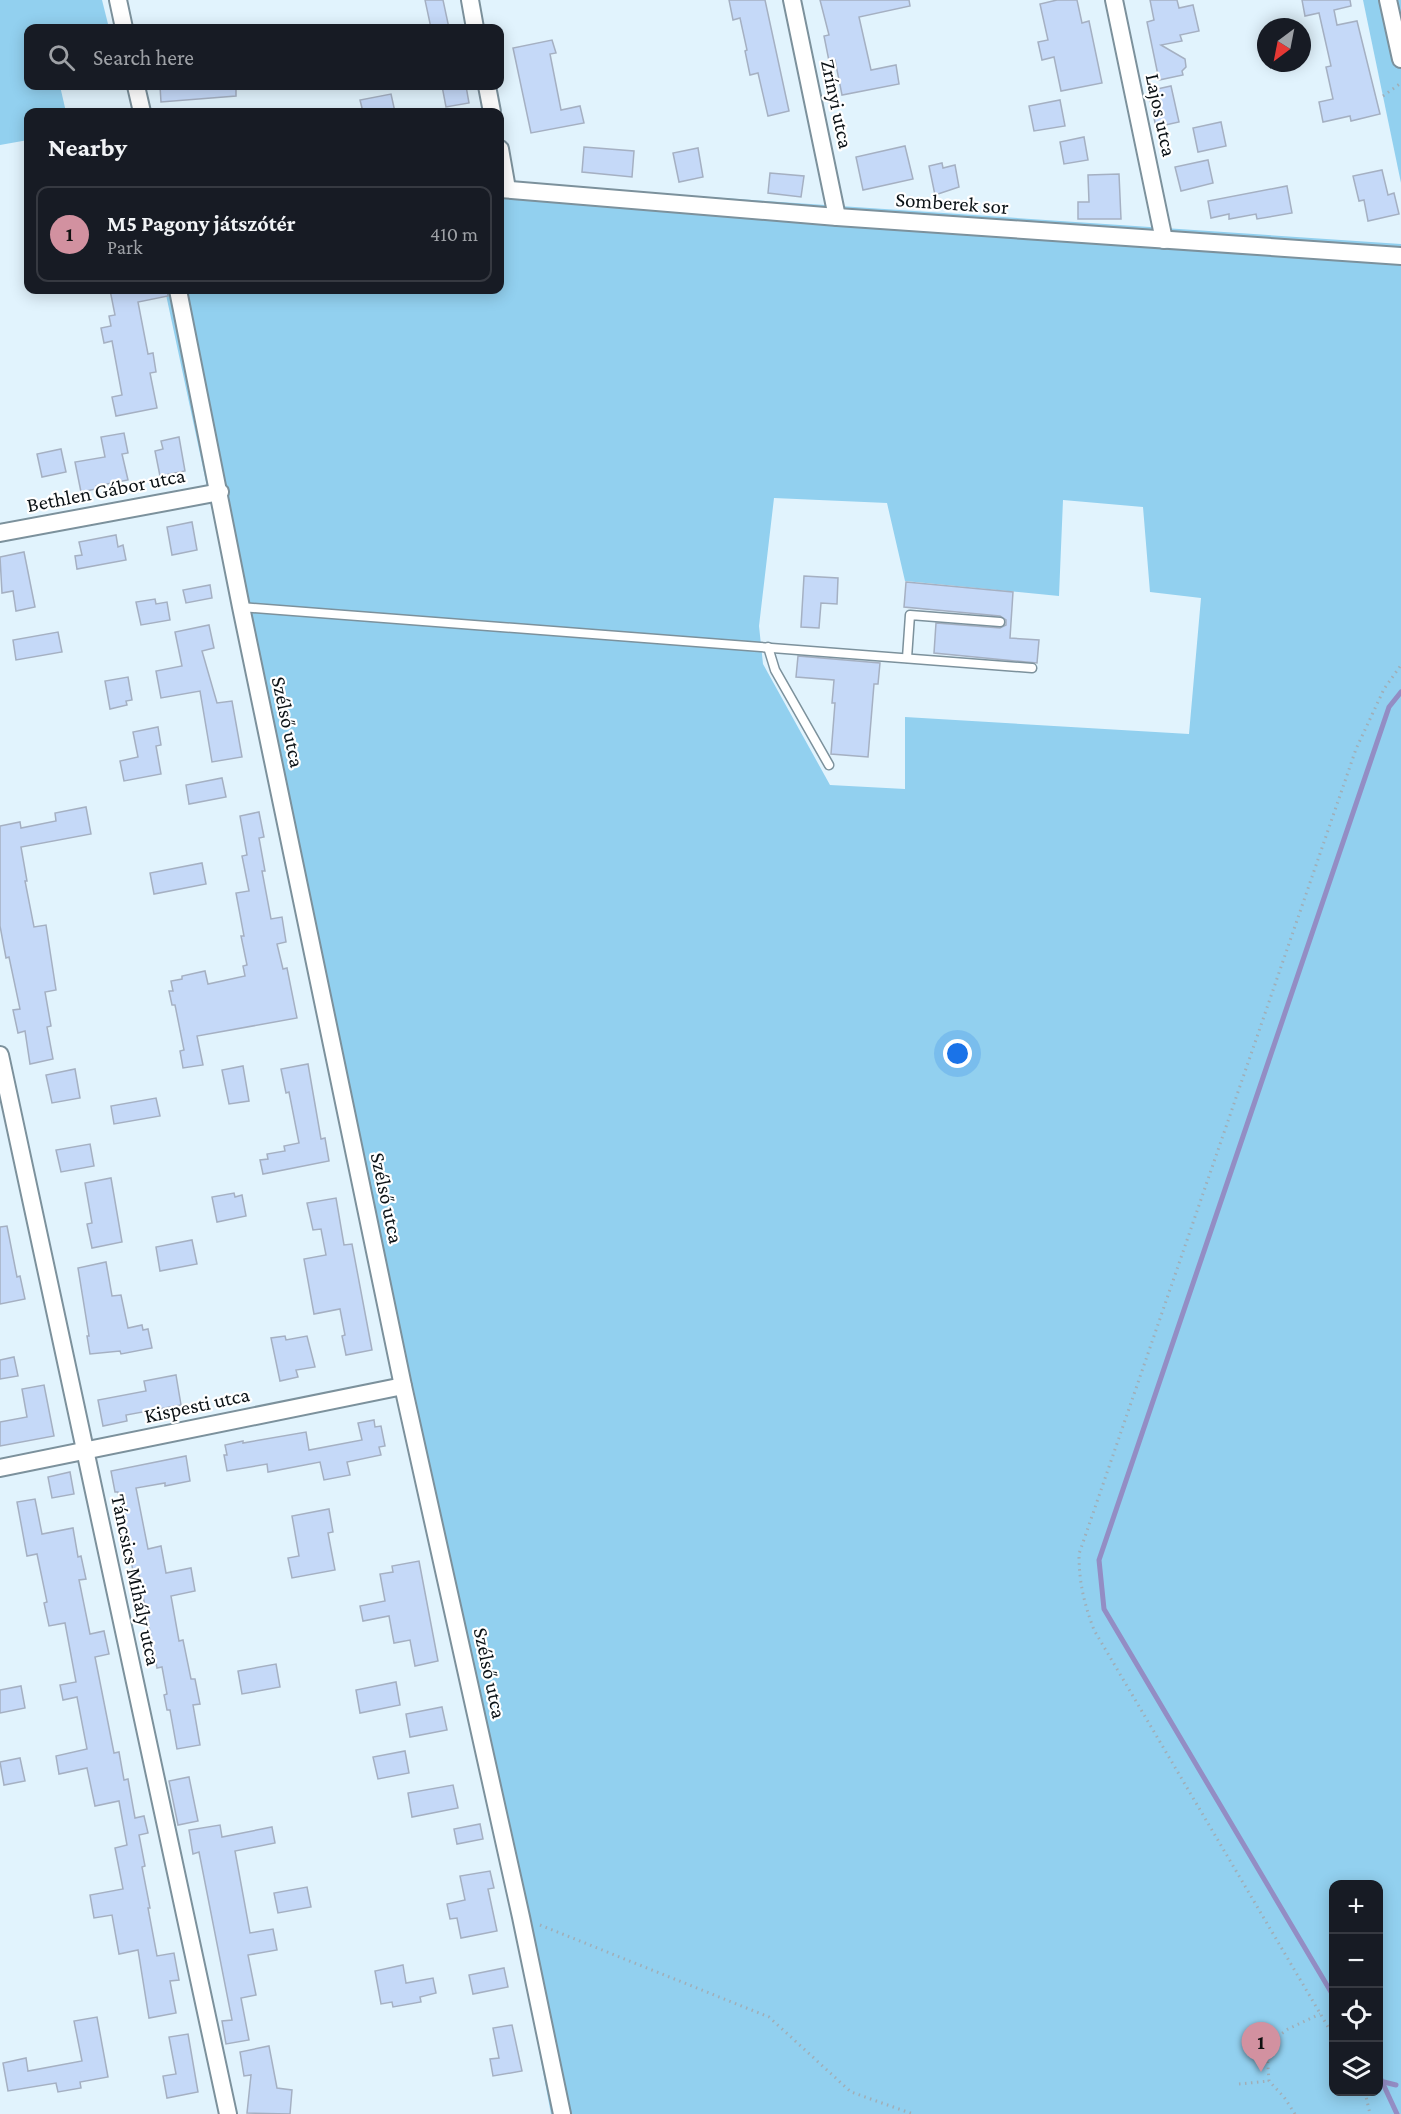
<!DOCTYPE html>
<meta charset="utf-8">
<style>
body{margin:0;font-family:"Crimson Pro",serif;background:#242831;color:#f1f3f6}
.controls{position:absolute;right:18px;bottom:18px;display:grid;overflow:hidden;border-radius:12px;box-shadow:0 3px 15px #0003}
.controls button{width:54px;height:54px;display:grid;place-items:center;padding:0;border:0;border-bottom:2px solid #363941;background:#171b24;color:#f1f3f6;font:30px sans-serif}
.compass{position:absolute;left:1257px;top:18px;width:54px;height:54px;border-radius:50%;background:#171b24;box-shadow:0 3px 15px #0003;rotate:212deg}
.you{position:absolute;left:958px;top:1054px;width:21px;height:21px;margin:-15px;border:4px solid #fff;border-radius:50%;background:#1a73e8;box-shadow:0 0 0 9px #1a73e833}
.badge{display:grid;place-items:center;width:39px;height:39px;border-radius:50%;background:#d291a0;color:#111;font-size:20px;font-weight:700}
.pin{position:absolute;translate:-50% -50px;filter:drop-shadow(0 2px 3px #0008)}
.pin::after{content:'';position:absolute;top:32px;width:21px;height:18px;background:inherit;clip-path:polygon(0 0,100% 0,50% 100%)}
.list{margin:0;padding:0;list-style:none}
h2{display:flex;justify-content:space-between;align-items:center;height:78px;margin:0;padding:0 24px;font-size:26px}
h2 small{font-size:20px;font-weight:400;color:#9ea1a6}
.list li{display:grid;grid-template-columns:39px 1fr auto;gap:18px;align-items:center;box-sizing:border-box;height:96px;margin:0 12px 12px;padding:0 12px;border:2px solid #363941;border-radius:12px}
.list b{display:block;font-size:22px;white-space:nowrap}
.list p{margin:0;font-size:20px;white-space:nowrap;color:#9ea1a6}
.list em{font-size:20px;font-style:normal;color:#9ea1a6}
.icon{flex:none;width:33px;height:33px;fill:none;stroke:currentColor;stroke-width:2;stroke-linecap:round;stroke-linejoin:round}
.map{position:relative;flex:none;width:1401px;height:2114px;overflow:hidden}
.search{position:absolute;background:#171b24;box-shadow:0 3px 15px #0003;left:24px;top:24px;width:480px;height:66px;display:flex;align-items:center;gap:15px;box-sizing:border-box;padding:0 21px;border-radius:12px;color:#9ea1a6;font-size:22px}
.panel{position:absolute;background:#171b24;box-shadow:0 3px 15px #0003;left:24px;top:108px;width:480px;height:186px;border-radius:12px}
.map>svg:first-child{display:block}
.green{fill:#92d0ef;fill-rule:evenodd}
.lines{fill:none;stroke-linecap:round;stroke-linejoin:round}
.stream{stroke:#938dc4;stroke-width:5}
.building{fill:#c5d9f8;stroke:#a5b0c2;stroke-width:1.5}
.service-casing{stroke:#7c919c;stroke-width:11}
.minor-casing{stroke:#7c919c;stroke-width:20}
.path{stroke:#a0aeb7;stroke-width:3;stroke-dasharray:1.5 4.5;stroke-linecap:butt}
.service{stroke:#fff;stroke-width:8}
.minor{stroke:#fff;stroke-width:16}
.labels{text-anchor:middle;stroke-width:4.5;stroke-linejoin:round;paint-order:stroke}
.street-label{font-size:21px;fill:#0b1216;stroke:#fff}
</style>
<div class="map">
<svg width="1401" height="2114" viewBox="0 0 1401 2114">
<rect width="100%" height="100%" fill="#e1f3fd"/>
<!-- green -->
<g class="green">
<polygon points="0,0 102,0 109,28 28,28 28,86 60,86 66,112 28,112 28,140 0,145"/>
<polygon points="1363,0 1401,0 1401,183"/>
<path d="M 500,183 L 1401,244 L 1401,2114 L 551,2114 L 524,1970 L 165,290 L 500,290 ZM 774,498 L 887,503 L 905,581 L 1059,596 L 1063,500 L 1143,507 L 1150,592 L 1201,598 L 1189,734 L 905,717 L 905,789 L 830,785 L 763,664 L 759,626 ZM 1334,1884 L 1378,1884 L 1378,2092 L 1334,2092 Z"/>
</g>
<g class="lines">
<!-- stream -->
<g class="stream">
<polyline points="1334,1997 1104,1609 1099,1560 1389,707 1401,692"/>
<polyline points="1378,2073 1397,2114"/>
<polyline points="1384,2082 1396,2085"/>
</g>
</g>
<!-- building -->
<g class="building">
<polygon points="425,0 443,0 449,28 431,28"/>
<polygon points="729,0 765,0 789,111 768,116 758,73 750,75 745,51 747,50 740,18 733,20"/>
<polygon points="820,0 909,0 910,6 859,17 871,70 896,65 899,84 842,95 835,60 829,61 824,36 829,35"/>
<polygon points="1057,0 1077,0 1082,23 1089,21 1102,83 1061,91 1054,57 1042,60 1038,42 1048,40 1040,4"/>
<polygon points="1150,0 1177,0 1179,8 1193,5 1199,31 1180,35 1182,41 1161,45 1185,59 1186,67 1182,71 1183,75 1159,80 1147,22 1154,20"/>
<polygon points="1302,0 1350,0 1351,6 1334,10 1337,25 1357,21 1380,114 1351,121 1350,116 1323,122 1319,102 1333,99 1326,67 1331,66 1319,13 1305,16"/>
<polygon points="552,40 556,53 550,54 561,110 580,106 584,123 531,133 513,48"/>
<polygon points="160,86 236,86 236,96 161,102"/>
<polygon points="442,86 466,86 469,103 446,107"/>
<polygon points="1171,86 1179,122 1156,127 1148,91"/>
<polygon points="391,94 395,112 363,112 360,100"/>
<polygon points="1060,100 1065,126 1034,131 1029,106"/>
<polygon points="1221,122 1226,146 1198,152 1193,128"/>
<polygon points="1084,137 1088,160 1064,164 1060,142"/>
<polygon points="905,146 913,179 863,190 856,157"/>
<polygon points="584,147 634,151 632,177 582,172"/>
<polygon points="698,148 703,177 679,182 673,153"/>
<polygon points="1208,160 1213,183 1181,191 1175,167"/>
<polygon points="942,163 943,168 955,165 959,187 935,195 929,166"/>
<polygon points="1382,170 1388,195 1394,193 1399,214 1368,221 1364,200 1359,201 1353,176"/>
<polygon points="770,173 804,176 801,197 768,193"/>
<polygon points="1119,174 1121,219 1078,219 1078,202 1089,202 1088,175"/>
<polygon points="1287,186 1292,213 1257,219 1256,214 1229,219 1229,214 1211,218 1208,201"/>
<polygon points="110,290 167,290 168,296 138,302 148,354 153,353 156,372 150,373 157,408 116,416 112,397 122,395 112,341 104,343 101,328 111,326 109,316 115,315"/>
<polygon points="124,433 128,453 122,454 128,480 96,486 96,489 81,492 75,462 105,457 101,437"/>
<polygon points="179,437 185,471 160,476 155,451 163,449 161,441"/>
<polygon points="61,449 66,472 42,477 37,454"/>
<polygon points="192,522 197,550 172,555 167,527"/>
<polygon points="116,535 118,547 123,545 126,560 77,569 75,556 82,555 79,542"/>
<polygon points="24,552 35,607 16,611 13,591 2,593 0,557"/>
<polygon points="804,576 838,578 837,604 821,603 819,628 801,627"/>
<polygon points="906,582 1013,592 1010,638 1039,640 1037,663 934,653 936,623 1000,628 1006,625 1006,620 1000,616 904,607"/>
<polygon points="210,585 212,598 186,603 183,590"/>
<polygon points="155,599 156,604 167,602 170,620 141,625 136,602"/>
<polygon points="209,625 214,648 202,651 217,703 232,701 242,757 212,762 200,691 161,698 156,671 182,666 175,632"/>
<polygon points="58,632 62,652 16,660 13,640"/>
<polygon points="798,656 880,663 878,684 874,684 868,757 831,754 835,703 832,703 834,680 796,677"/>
<polygon points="128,677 132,700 126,701 127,705 110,709 105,681"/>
<polygon points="158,727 161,745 156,746 161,774 124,781 120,761 138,757 133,732"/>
<polygon points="222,778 226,797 189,804 186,785"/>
<polygon points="86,807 91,834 21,847 27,881 25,881 34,927 46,925 56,990 45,992 51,1026 47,1027 53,1059 30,1064 25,1031 18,1033 13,1010 20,1009 9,957 6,958 0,926 0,826 20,822 21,828 56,821 55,813"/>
<polygon points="259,812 264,837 259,838 265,871 262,871 271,919 282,917 286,942 277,944 283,969 287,968 297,1018 197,1036 203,1065 183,1068 180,1051 184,1050 175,1005 172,1005 169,991 173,991 171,981 182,979 182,976 205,971 208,984 245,976 243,966 247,965 241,936 244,936 236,893 249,891 242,856 247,855 240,816"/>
<polygon points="202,863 206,884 154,894 150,873"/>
<polygon points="308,1064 321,1139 325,1138 329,1161 263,1174 260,1160 268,1159 267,1154 285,1151 284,1146 299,1143 289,1092 286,1093 281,1069"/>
<polygon points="243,1066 249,1101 229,1104 222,1070"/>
<polygon points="75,1069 80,1098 52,1103 46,1075"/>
<polygon points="156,1098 160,1116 114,1124 111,1106"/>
<polygon points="90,1144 94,1166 61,1172 56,1150"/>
<polygon points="111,1178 122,1242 92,1248 87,1224 92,1223 85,1183"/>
<polygon points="234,1193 235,1197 242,1195 246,1216 217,1222 212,1197"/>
<polygon points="336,1198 344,1245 352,1244 372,1350 346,1355 342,1336 345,1335 340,1309 314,1314 304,1259 326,1255 321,1229 313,1230 307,1203"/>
<polygon points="7,1226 17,1277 20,1276 25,1299 0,1304 0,1227"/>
<polygon points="192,1240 197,1264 160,1271 156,1247"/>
<polygon points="106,1262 112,1296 121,1295 128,1328 142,1325 143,1330 148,1329 152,1348 121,1354 120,1351 90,1354 87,1336 89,1336 78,1268"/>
<polygon points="285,1336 286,1340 307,1336 315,1367 296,1370 298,1377 280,1381 271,1338"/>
<polygon points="14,1357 18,1376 0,1379 0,1360"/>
<polygon points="176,1375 181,1405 126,1415 127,1421 103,1426 98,1400 146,1391 144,1381"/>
<polygon points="44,1385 54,1436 0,1446 0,1422 27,1417 22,1389"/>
<polygon points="374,1420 375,1427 381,1426 385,1446 379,1447 381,1455 347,1462 350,1475 324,1480 320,1462 268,1472 267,1464 227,1471 224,1455 227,1455 225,1445 243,1441 243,1443 306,1432 309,1450 362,1440 358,1423"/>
<polygon points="186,1456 190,1481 165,1486 165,1483 136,1488 148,1549 161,1546 166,1573 191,1568 195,1591 171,1596 179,1641 183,1640 191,1679 195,1679 200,1704 193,1705 200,1745 177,1749 170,1710 167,1710 164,1695 167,1694 162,1667 157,1668 138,1570 133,1571 118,1492 115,1492 111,1471"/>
<polygon points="70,1472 74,1494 52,1498 48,1477"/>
<polygon points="35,1499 42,1534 73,1528 78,1557 81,1556 86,1579 79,1580 90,1634 104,1631 109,1654 95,1657 114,1753 119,1752 124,1780 128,1779 135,1818 144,1816 148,1833 139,1835 145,1866 142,1867 150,1908 148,1908 157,1956 174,1953 179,1980 170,1981 176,2013 149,2018 138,1950 119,1954 112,1915 94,1918 90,1895 123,1889 115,1848 127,1845 119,1801 95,1806 87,1768 59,1774 56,1756 87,1749 77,1697 63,1700 60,1685 76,1682 65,1623 49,1626 44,1603 47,1602 37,1554 27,1556 17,1502"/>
<polygon points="329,1509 333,1532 328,1533 335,1570 292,1578 288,1558 299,1556 292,1516"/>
<polygon points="419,1561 438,1661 415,1666 410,1640 394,1643 389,1616 363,1621 360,1606 385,1601 380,1574 393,1572 392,1566"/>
<polygon points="276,1664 280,1687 242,1694 238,1671"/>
<polygon points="396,1682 400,1705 360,1713 356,1690"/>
<polygon points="21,1686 25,1708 0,1713 0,1690"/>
<polygon points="442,1707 447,1730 410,1737 406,1714"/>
<polygon points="405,1751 409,1773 378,1779 373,1757"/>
<polygon points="20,1758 25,1781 4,1785 0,1762"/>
<polygon points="189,1777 198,1821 178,1825 169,1781"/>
<polygon points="453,1785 458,1808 412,1817 408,1793"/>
<polygon points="480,1824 483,1839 457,1844 454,1829"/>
<polygon points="220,1825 222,1837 272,1827 275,1843 235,1851 250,1933 273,1929 277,1950 248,1955 256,1995 241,1998 249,2040 226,2044 222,2021 232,2020 199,1852 193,1854 189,1830"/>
<polygon points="490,1871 494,1888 488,1889 497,1931 461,1938 457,1918 450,1919 447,1904 465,1900 460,1876"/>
<polygon points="307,1887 311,1907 278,1913 274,1893"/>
<polygon points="403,1965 406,1983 433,1978 436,1993 420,1997 421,2002 393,2007 392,2002 381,2004 375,1971"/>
<polygon points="504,1968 508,1987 473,1994 469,1975"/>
<polygon points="97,2017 108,2077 80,2082 81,2088 58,2092 56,2083 8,2091 3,2063 26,2058 28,2071 82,2061 74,2021"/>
<polygon points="512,2025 522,2071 493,2076 490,2059 499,2058 493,2028"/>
<polygon points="188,2034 198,2092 167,2098 163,2076 176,2074 169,2037"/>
<polygon points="269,2046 277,2088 292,2090 290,2114 247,2113 251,2075 244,2076 240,2052"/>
</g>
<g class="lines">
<!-- service casing -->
<g class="service-casing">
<g id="service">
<polyline points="241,607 1032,668"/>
<polyline points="768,647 775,670 829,765"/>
<polyline points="907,658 910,615 1000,622"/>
</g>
</g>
<!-- minor casing -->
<g class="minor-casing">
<g id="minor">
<polyline points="118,0 124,28"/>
<polyline points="470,0 475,28"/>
<polyline points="792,0 837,217"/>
<polyline points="1114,0 1164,240"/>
<polyline points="1388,0 1401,59"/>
<polyline points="136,86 142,112"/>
<polyline points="487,86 492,112"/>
<polyline points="500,149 507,189"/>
<polyline points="500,189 837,217 1401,256"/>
<polyline points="178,290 241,607 403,1386 521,1917 562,2114"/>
<polyline points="0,533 220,492"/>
<polyline points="0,1055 228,2114"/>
<polyline points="0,1468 403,1386"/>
</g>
</g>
<!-- path -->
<g class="path">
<polyline points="1383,96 1401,83"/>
<polyline points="540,1925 769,2017 851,2092 913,2114"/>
<path d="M 1334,2037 L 1094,1630 C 1084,1603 1079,1583 1079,1554 L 1356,749 L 1384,689 L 1401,665"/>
<polyline points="1239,2084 1269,2081"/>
<polyline points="1365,2092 1370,2114"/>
<polyline points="1295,2114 1284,2097 1269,2081 1267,2052 1273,2040 1288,2029 1320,2014"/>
</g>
<!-- service -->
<use href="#service" class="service"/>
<!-- minor -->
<use href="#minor" class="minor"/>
</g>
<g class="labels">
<!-- street labels -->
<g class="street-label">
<text transform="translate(837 104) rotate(78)" y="7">Zrínyi utca</text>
<text transform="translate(1161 115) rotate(78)" y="7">Lajos utca</text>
<text transform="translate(952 203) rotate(4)" y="7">Somberek sor</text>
<text transform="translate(106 490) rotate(-11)" y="7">Bethlen Gábor utca</text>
<text transform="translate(288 722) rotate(78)" y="7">Szélső utca</text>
<text transform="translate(387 1198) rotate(78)" y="7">Szélső utca</text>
<text transform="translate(197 1405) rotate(-12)" y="7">Kispesti utca</text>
<text transform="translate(136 1580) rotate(78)" y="7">Táncsics Mihály utca</text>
<text transform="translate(490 1673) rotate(78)" y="7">Szélső utca</text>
</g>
</g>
</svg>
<div class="controls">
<button>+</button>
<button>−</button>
<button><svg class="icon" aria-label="locate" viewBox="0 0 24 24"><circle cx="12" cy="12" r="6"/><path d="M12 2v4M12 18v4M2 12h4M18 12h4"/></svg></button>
<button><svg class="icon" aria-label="layers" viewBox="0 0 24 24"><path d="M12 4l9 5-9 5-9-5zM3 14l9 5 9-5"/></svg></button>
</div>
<svg class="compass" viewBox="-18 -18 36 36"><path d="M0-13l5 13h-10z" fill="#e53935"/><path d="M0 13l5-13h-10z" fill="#9ea1a6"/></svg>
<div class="you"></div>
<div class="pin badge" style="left:1261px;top:2072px">1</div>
<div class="search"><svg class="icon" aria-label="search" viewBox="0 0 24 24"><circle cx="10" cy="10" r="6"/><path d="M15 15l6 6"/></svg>Search here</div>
<section class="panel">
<h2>Nearby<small></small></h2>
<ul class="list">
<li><span class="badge">1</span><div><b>M5 Pagony játszótér</b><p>Park</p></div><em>410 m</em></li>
</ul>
</section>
</div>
